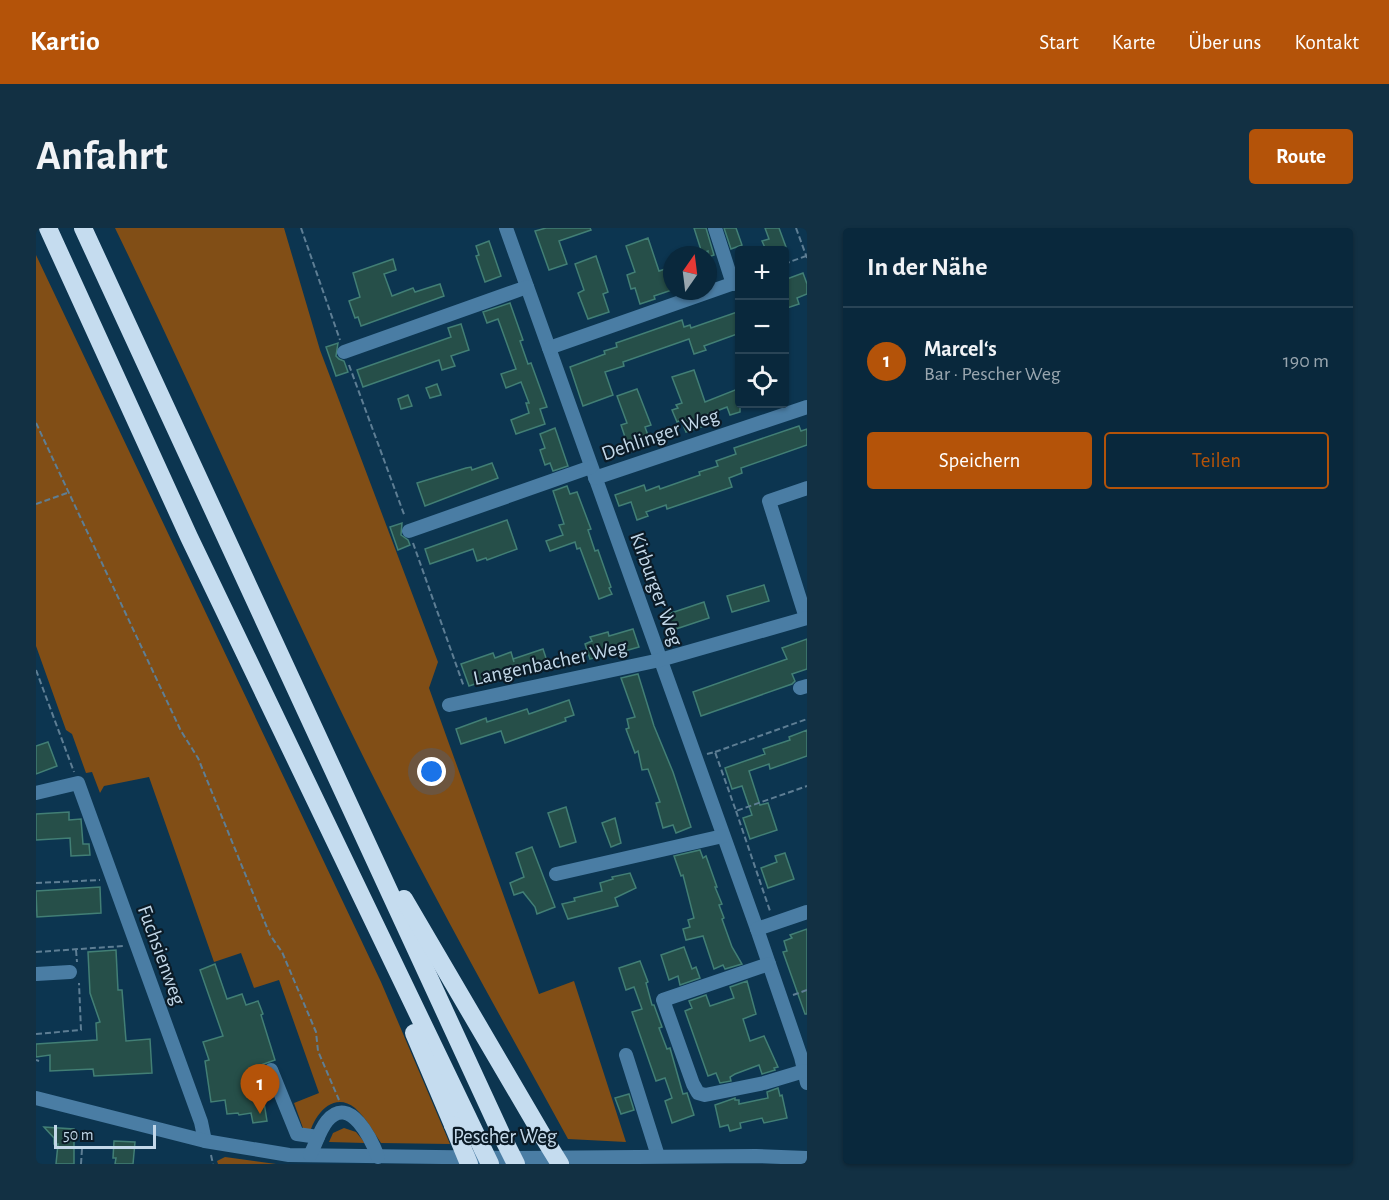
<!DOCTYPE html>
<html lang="de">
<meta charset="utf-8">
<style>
body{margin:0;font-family:"Alegreya Sans",sans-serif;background:#123043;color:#f1f3f6}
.controls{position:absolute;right:18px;top:18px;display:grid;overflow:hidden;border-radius:6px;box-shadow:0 2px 4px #0004}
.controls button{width:54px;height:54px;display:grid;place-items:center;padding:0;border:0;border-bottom:2px solid #294456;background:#09283c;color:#f1f3f6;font:30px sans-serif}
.compass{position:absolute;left:627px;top:18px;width:54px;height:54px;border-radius:50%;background:#09283c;box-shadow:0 2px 4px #0004;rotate:14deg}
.scale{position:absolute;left:18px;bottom:15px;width:102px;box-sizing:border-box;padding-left:6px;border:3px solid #c3d8e9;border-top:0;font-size:16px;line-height:21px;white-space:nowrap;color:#c3d8e9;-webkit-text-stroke:4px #0b1b27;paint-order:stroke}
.you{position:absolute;left:396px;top:544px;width:21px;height:21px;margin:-15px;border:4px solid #fff;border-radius:50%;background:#1a73e8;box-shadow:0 0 0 9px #1a73e833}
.badge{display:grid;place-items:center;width:39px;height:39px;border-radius:50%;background:#b45309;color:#fff;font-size:20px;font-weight:700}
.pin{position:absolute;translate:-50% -50px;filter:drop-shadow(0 2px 3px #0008)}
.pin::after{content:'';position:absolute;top:32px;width:21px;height:18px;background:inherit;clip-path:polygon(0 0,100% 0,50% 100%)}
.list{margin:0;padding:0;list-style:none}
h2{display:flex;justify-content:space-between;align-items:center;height:78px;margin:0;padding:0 24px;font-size:26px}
h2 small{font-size:20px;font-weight:400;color:#99a6af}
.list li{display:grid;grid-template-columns:39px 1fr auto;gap:18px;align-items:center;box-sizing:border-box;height:108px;padding:0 24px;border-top:2px solid #294456}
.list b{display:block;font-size:22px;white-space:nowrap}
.list p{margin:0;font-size:20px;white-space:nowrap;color:#99a6af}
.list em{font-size:20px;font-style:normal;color:#99a6af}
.actions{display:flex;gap:12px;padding:18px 24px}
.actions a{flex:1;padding:14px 0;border:2px solid #b45309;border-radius:6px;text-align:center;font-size:21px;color:#b45309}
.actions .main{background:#b45309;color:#fff}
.icon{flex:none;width:33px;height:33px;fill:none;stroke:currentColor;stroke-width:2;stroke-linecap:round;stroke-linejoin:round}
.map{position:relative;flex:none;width:771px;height:936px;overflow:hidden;border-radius:6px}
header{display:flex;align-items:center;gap:36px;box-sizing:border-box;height:84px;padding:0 30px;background:#b45309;color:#fff}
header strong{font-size:28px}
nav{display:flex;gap:33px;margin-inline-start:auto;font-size:21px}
.intro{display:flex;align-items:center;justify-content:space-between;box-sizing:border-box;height:144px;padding:0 36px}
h1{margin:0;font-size:42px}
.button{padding:15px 27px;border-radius:6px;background:#b45309;color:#fff;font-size:21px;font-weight:700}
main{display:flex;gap:36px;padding:0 36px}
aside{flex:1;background:#09283c;border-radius:6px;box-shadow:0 2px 4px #0004}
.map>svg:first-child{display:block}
.green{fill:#814e16}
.building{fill:#264f49;stroke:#427f75;stroke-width:1.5}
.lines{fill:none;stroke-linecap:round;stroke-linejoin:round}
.path{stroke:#5e7e94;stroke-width:2;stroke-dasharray:6 3;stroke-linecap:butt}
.minor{stroke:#4a7da4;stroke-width:14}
.highway{stroke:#c5dcef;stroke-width:18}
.highway-bridge{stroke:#c5dcef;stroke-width:18}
.labels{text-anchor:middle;stroke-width:4.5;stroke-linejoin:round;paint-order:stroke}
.street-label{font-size:21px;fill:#c3d8e9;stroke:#0b1b27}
</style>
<header>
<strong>Kartio</strong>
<nav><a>Start</a><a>Karte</a><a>Über uns</a><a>Kontakt</a></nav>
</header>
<div class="intro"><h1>Anfahrt</h1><a class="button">Route</a></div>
<main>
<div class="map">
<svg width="771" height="936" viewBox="0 0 771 936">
<rect width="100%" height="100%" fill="#0c3550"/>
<!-- green -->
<g class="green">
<path d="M 79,0 L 248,0 L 284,122 L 402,434 L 393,460 L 503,766 L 538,753 L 590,914 L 532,911 C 453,768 373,625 302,477 C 226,319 156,158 79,0 Z"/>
<path d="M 0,27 L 345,754 L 414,916 L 345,915 C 337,903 330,890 319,880 C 295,861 274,892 272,914 L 258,875 L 283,865 L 243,752 L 218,760 L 205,725 L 178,734 L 113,549 L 68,558 L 64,565 L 56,544 L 50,545 L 36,506 L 30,502 L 0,418 Z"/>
<polygon points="308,900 320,904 329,915 293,914 297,905"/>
<polygon points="189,929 240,936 182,936 181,933"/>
</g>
<!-- building -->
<g class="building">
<polygon points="510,0 554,0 555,2 523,13 531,36 513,42 499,3"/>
<polygon points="658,0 670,0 678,27 672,29 672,23 666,25"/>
<polygon points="688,0 700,0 706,17 695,21"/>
<polygon points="729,0 743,0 750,19 741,22 730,22 726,13 733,11"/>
<polygon points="612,10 623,43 636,39 636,62 618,68 619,71 604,76 599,60 595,61 591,47 599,44 590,18"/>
<polygon points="453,13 465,48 449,54 440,28 443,27 440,18"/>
<polygon points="560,28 572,64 567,66 573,84 552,91 542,65 548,62 539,36"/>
<polygon points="357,31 360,42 348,46 356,68 377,60 379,64 404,56 408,68 325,98 322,89 319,90 313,73 324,69 317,45"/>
<polygon points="767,45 771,56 771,66 761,70 763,76 748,81 748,52"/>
<polygon points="474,75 487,112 484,113 492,136 495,135 511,179 504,181 509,196 480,206 475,192 493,185 490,175 493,175 485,154 470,160 465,146 480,141 462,91 451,95 447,84"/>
<polygon points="704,83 704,105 668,118 670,122 658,126 653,111 587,134 588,138 569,144 577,167 547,178 534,139 569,126 568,123 581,119 580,115 646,92 648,99 654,97 655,100"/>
<polygon points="425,96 433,122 415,128 419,138 406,142 403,132 327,159 321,142 415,109 412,100"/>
<polygon points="302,115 300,128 303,131 308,133 312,144 300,148 290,119"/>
<polygon points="658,142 669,174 704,160 704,184 694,187 691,179 668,188 671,197 650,204 645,192 641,194 636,182 642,180 640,177 646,175 636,149"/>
<polygon points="401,156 405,167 394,170 390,160"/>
<polygon points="601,161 615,197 609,199 615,216 594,224 585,197 591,195 581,168"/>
<polygon points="372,167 376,178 365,181 362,171"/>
<polygon points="763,198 765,203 771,201 771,217 705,240 706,245 693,250 696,259 631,281 630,277 610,284 612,288 601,292 595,274 583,278 579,267 608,257 610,263 623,258 624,261 664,247 663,244 682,238 680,233 700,226 698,220"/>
<polygon points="519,200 532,238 517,243 514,235 509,237 504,222 509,220 504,206"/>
<polygon points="456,235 462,250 389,278 381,255 430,240 435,239 436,242"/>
<polygon points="531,258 534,266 541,264 555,301 552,302 559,323 562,322 575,359 573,360 576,366 563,371 544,320 541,321 539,314 514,323 510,313 527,307 523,297 528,296 517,263"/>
<polygon points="471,292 481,321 451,332 450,330 441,333 437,321 394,336 389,321"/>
<polygon points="366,295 365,307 372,312 374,317 362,322 354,299"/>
<polygon points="728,357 733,373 696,384 691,368"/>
<polygon points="668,374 673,390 637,402 632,386"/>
<polygon points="597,401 603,419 585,424 584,422 554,431 549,416 556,413 554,409 572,404 573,408"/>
<polygon points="771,411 771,441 756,446 759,453 756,456 665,488 657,464 751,431 746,420"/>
<polygon points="507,421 512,436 483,446 480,439 456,447 457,450 433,458 425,436 457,425 459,430 475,424 478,434 477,431"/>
<polygon points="602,446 618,498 637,544 655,599 640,605 637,597 627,600 620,575 624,574 612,541 606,542 602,523 599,525 590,501 593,500 591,491 599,489 585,450"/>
<polygon points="533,472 538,487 529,490 530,493 469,515 465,503 425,516 420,501 450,490 451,494 491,481 493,486"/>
<polygon points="771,502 771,528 734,541 733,536 713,543 724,577 732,575 741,602 714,611 707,590 716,587 706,558 696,561 689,540 729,526 727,521 754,512 753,509"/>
<polygon points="12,514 21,538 0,546 0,518"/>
<polygon points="530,579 540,614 524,619 512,585"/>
<polygon points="33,584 33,592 45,591 47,616 53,616 54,627 35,628 34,610 0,612 0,586"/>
<polygon points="579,590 585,615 575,619 566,595"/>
<polygon points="496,619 519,679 501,686 499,679 487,664 478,667 474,655 488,649 480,625"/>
<polygon points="664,622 667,630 670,628 681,659 679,659 686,676 683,677 688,690 686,691 696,719 706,736 689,741 687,737 678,741 667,708 650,712 647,701 654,699 652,692 658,690 647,647 645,648 638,628"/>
<polygon points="749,625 758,651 732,660 725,640 741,634 739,628"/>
<polygon points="594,645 600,660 579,670 582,678 532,691 526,676 539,673 538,670 566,663 564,655 577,651 576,649"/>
<polygon points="64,659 65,685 1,689 0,663"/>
<polygon points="771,701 771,786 769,786 747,724 751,723 748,713 756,710 754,707"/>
<polygon points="648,719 656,741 660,739 664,750 644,757 642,748 633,752 625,727"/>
<polygon points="80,722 82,762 86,762 90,813 114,811 116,845 58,848 57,841 14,843 14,827 0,829 0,816 61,812 60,795 64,794 54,765 52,724"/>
<polygon points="604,733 612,754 610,755 616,777 618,777 626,799 623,800 631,821 634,820 647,866 651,865 658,887 636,895 629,873 636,870 629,850 620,853 596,784 606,781 598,759 590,762 583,740"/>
<polygon points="179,736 191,771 206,766 210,777 222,773 227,786 225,787 239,832 222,838 231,893 217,895 215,885 203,887 202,885 191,886 189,872 175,874 169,833 173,832 167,814 187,808 164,742"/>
<polygon points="711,753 720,786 707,791 714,813 728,808 742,839 738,840 739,842 726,846 723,837 699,846 694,849 695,853 684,855 680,845 672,848 649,783 656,780 653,773 670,767 674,778 698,770 694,759"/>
<polygon points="742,860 744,868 746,867 751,890 728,895 726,890 704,895 705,900 694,903 692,897 684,899 679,877 699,870 699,872 703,872 703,876 732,870 731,864"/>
<polygon points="593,866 598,882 585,886 579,870"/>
<polygon points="8,899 38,901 38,936 20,936 22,916 18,916 18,910"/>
<polygon points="78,913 99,914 97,936 79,936 80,930 77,930"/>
</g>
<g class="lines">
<!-- path -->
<g class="path">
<polyline points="265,0 304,112"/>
<polyline points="760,0 771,30"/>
<polyline points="748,36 770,28"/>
<polyline points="313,137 369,289"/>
<polyline points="0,195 145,503 162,530 234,707 246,724 280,804 282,823 303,872"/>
<polyline points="0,276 31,265"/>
<polyline points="377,315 428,459"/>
<polyline points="0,442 38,544"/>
<polyline points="679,524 771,491"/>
<polyline points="671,526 679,524 700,583 771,558"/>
<polyline points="700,583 734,683"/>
<polyline points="0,655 64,652"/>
<polyline points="40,722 41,734"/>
<polyline points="0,724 87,718"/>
<polyline points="757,767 771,762"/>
<polyline points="0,806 45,802 43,755"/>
<polyline points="0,832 3,833"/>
<polyline points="175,927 177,936"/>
<polyline points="45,936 46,921"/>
</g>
<!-- minor -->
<g class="minor">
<polyline points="470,0 721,701 765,829 771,855"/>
<polyline points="679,0 697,56"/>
<polyline points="513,120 704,53"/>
<polyline points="308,124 491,59"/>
<polyline points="559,250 771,179"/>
<polyline points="373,303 555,239"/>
<polyline points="770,390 733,273 771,260"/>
<polyline points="764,460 771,458"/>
<polyline points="413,477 624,432 771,390"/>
<polyline points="0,565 42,555 165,894 169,913"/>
<polyline points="520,646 687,608"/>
<polyline points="721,701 771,684"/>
<polyline points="733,736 627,772 657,856 662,865 669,867 728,855 768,843"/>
<polyline points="0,746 34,744"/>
<polyline points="590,827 622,928"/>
<polyline points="235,842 261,906 282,909"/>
<polyline points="0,870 169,913 253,927 482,930 720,928 771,930"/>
<path d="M 274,927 C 280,916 283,903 291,893 C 314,865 336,913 342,929"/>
</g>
<!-- highway -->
<g class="highway">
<polyline points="12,0 153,309 442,911"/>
<polyline points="47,0 468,912"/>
<polyline points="368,671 508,910"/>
<polyline points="378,805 417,897"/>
</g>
<!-- highway-bridge -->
<g class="highway-bridge">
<polyline points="417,897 433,936"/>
<polyline points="508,910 524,936"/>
<polyline points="442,911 454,936"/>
<polyline points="468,912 480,936"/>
</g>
</g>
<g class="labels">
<!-- street labels -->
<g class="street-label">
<text transform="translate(624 206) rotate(-19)" y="7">Dehlinger Weg</text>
<text transform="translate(621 361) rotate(70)" y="7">Kirburger Weg</text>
<text transform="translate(514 434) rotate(-12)" y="7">Langenbacher Weg</text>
<text transform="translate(126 727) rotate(70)" y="7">Fuchsienweg</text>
<text x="469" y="915">Pescher Weg</text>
</g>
</g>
</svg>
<div class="controls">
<button>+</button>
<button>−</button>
<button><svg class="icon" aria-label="locate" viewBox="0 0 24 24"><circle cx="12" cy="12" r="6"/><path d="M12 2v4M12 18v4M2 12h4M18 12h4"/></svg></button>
</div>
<svg class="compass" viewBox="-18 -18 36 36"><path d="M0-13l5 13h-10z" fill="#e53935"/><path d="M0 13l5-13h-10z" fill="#99a6af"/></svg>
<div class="scale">50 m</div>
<div class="you"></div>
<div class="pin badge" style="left:224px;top:886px">1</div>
</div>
<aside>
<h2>In der Nähe<small></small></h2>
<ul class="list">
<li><span class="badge">1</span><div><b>Marcel‘s</b><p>Bar · Pescher Weg</p></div><em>190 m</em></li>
</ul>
<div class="actions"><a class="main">Speichern</a><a>Teilen</a></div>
</aside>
</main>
